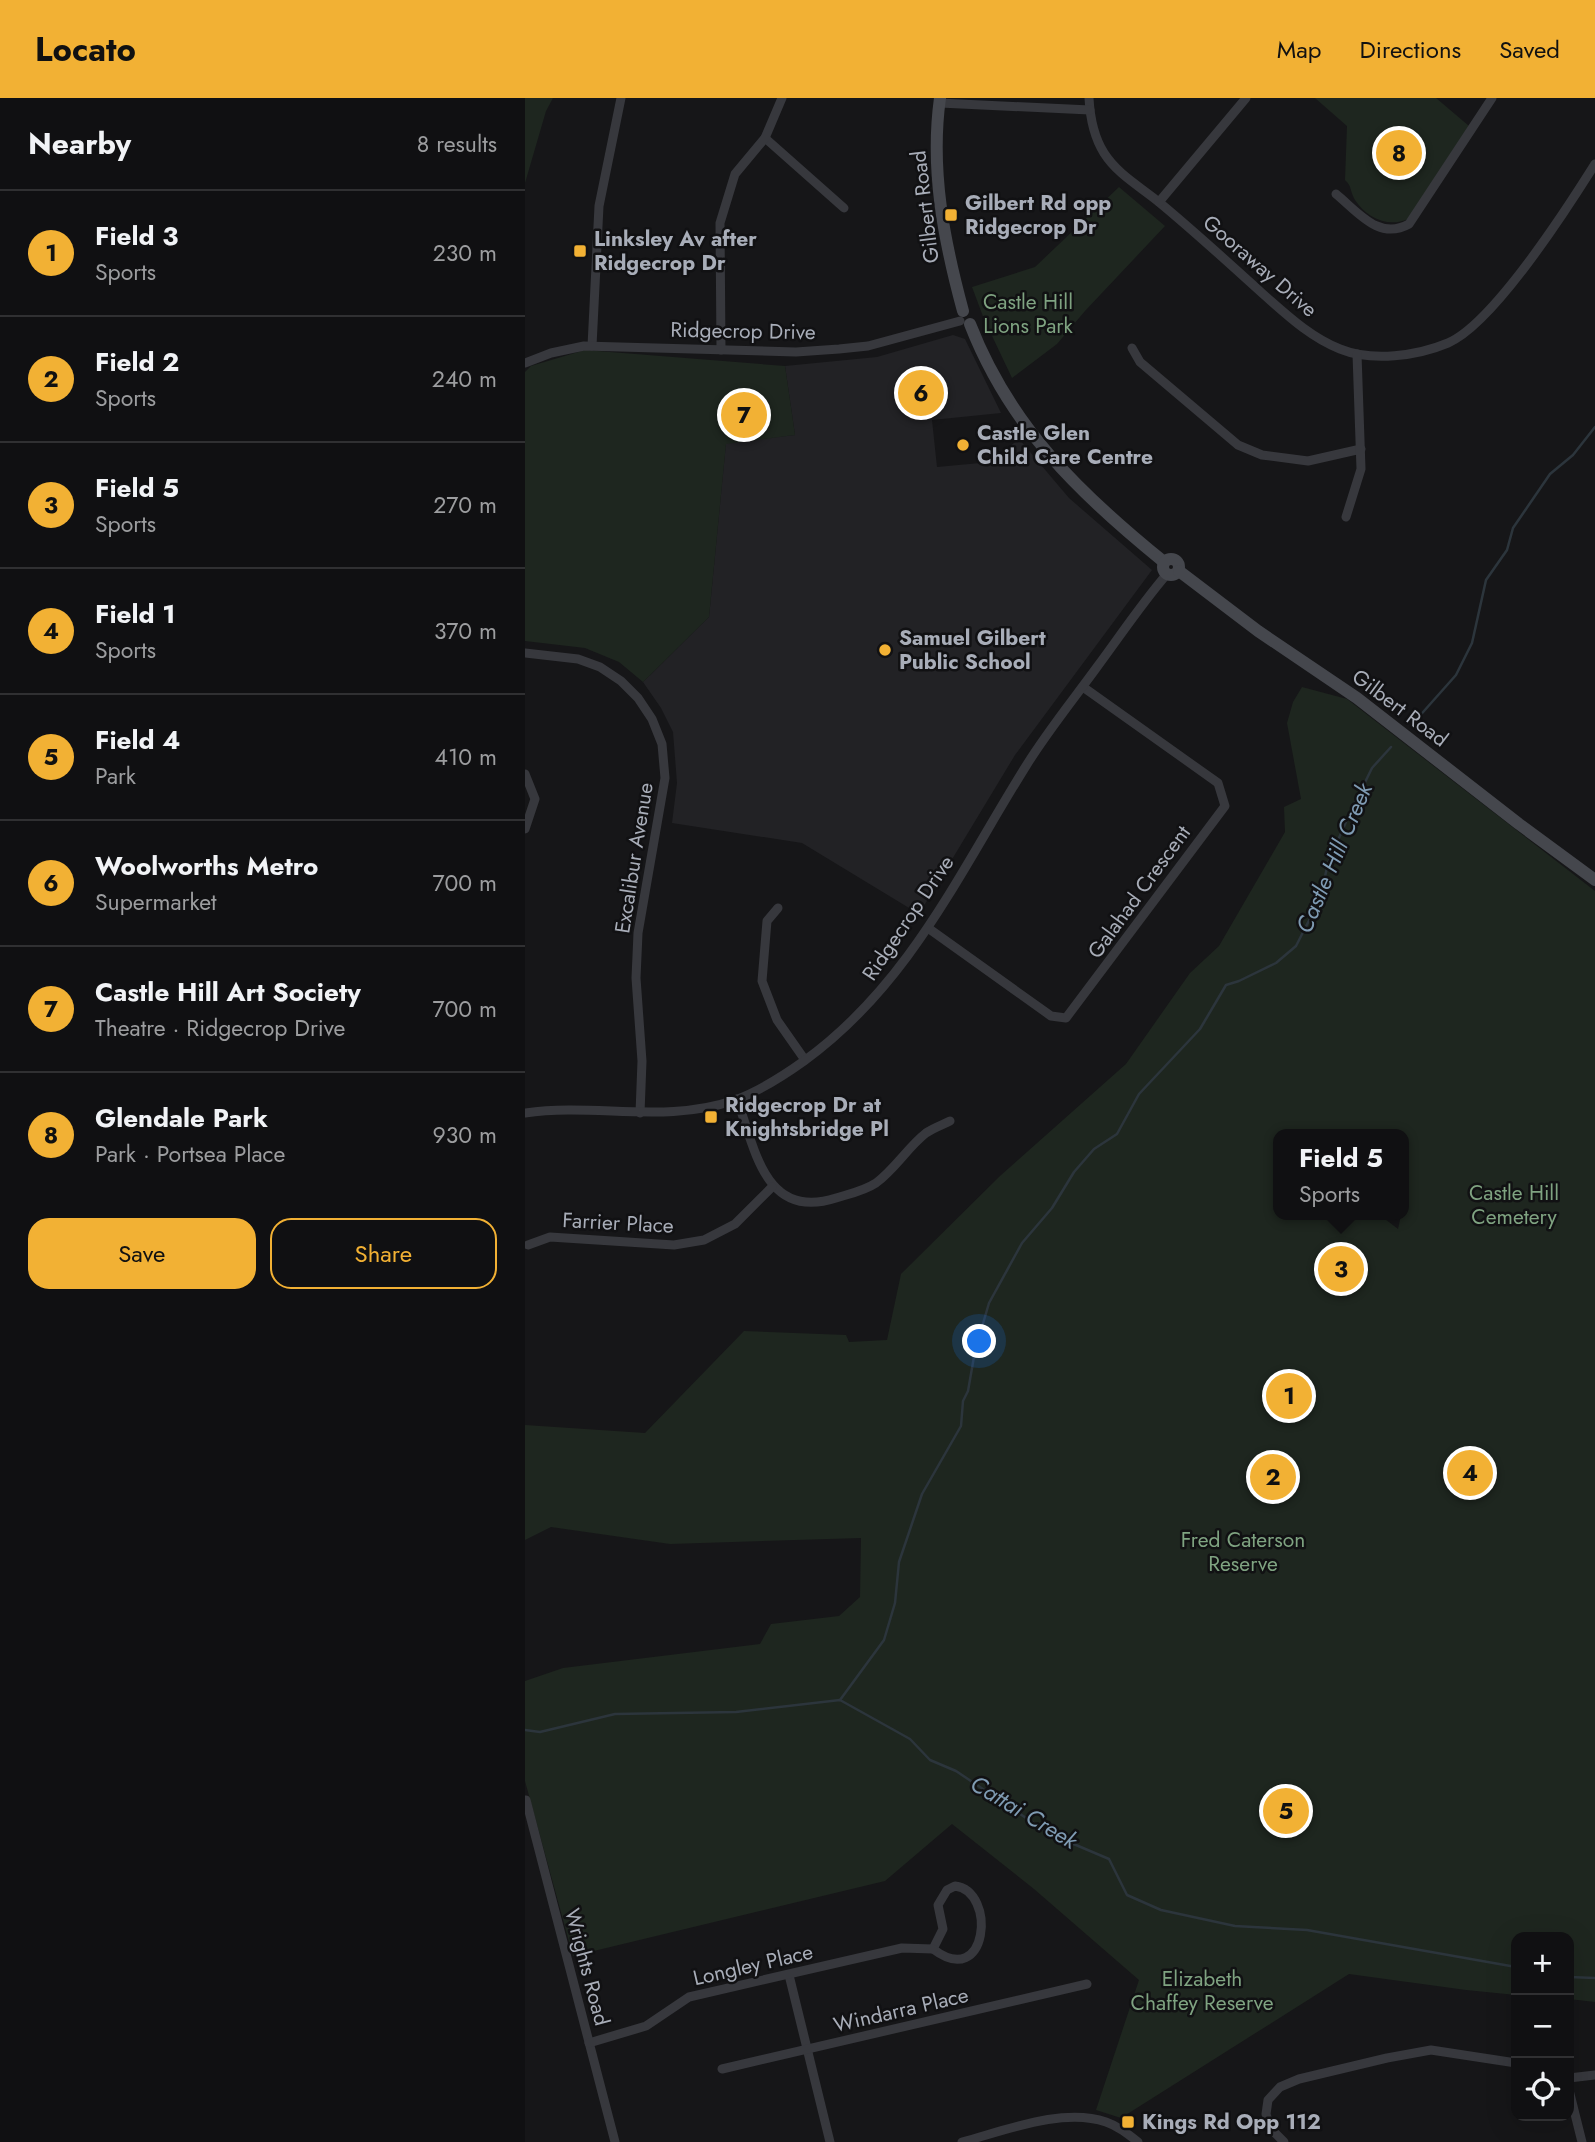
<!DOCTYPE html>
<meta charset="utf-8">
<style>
body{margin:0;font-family:Jost,sans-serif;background:#1e1e20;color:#f1f3f6}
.controls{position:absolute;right:21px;bottom:21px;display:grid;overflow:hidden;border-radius:14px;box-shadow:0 7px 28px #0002}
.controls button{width:63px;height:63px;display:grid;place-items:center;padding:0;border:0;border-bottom:2px solid #303032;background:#101012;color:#f1f3f6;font:35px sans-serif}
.you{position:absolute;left:455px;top:1244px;width:24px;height:24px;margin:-18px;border:5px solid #fff;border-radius:50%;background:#1a73e8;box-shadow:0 0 0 10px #1a73e833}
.badge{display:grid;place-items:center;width:46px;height:46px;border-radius:50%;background:#f2b134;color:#111;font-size:23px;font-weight:700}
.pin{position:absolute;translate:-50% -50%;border:4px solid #fff;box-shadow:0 2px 7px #0006}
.popup{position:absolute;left:748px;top:1031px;width:136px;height:91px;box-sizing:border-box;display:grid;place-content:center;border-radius:14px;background:#101012;filter:drop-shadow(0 2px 5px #0005);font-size:23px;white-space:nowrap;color:#9c9d9f}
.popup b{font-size:26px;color:#f1f3f6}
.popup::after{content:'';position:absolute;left:50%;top:100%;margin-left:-14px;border:14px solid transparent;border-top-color:#101012}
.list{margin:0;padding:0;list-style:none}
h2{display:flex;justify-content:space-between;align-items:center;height:91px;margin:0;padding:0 28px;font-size:30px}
h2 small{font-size:23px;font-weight:400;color:#9c9d9f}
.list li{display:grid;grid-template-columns:46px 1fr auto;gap:21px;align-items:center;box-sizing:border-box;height:126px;padding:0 28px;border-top:2px solid #303032}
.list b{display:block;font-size:26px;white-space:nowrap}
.list p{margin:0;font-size:23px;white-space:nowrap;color:#9c9d9f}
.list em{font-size:23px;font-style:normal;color:#9c9d9f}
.actions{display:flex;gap:14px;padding:21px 28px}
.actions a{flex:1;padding:16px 0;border:2px solid #f2b134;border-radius:21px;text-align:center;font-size:24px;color:#f2b134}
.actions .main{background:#f2b134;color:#111}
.icon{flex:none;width:38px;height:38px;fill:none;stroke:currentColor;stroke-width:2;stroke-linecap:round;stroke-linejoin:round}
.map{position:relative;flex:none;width:1070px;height:2044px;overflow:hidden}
header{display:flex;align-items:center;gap:42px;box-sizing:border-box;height:98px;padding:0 35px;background:#f2b134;color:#111}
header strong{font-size:33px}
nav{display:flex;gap:38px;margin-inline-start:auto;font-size:24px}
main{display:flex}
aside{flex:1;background:#101012}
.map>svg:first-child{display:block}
.built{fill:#222225}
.green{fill:#1e261f;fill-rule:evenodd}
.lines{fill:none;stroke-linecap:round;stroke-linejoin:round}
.stream{stroke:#2c353c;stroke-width:2.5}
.street{stroke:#37383d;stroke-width:9}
.secondary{stroke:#45474d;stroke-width:12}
.poi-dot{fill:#f2b134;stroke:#111113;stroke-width:2.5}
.labels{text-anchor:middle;stroke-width:5;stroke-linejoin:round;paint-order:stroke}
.poi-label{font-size:21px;font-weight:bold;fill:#a8adb8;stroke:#111113;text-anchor:start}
.street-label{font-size:21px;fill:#a8adb8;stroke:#111113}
.park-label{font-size:21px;fill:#7fa381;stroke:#111113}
.water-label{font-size:23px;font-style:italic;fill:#7f9bb3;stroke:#111113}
</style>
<header>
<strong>Locato</strong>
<nav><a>Map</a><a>Directions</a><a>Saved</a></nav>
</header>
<main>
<aside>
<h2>Nearby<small>8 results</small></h2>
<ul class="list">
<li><span class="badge">1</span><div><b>Field 3</b><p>Sports</p></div><em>230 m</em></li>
<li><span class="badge">2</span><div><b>Field 2</b><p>Sports</p></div><em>240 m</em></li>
<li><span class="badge">3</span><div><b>Field 5</b><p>Sports</p></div><em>270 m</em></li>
<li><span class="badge">4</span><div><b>Field 1</b><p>Sports</p></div><em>370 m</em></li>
<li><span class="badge">5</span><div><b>Field 4</b><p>Park</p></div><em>410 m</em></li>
<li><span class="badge">6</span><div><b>Woolworths Metro</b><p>Supermarket</p></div><em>700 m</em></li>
<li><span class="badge">7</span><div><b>Castle Hill Art Society</b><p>Theatre · Ridgecrop Drive</p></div><em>700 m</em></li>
<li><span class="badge">8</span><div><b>Glendale Park</b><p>Park · Portsea Place</p></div><em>930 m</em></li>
</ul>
<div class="actions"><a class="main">Save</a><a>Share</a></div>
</aside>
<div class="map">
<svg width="1070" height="2044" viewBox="0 0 1070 2044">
<rect width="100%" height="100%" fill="#161618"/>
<!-- built -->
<polygon class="built" points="428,237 440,241 476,315 407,322 412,369 466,364 494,341 544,400 627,472 490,657 394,816 277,745 147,725 152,685 148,634 136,610 118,584 184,519 201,345 270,337 260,268 352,259"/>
<!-- green -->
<g class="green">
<polygon points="0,0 28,0 21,13 0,85"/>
<path d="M 790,0 L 911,0 L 944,28 L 883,121 C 863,130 842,120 830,102 C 825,94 827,88 820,82 L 822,28 Z"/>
<polygon points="594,89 640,128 560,213 532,246 487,280 459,221 447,189 510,169"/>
<polygon points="60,252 260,268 270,337 201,346 184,519 118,584 94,564 60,550 0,543 0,274 6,268"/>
<path d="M 777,589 L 822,601 L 1070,793 L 1070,1904 L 1044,1901 L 1044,1839 L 991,1839 L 991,1897 L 941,1892 L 824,1876 L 596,2020 L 571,2012 L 614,1882 L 509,1791 L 427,1726 L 360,1783 L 48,1858 L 0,1683 L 0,1583 L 38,1570 L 235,1546 L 246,1526 L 314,1518 L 335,1499 L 336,1440 L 145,1446 L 26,1429 L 0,1442 L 0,1327 L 120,1335 L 219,1233 L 321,1237 L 324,1244 L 362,1242 L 376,1176 L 475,1078 L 601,966 L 665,875 L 694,848 L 760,734 L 759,709 L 776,701 L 762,625 L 768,604 ZM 753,1036 L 879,1036 L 879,1117 L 876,1117 L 873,1131 L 860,1121 L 860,1117 L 753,1117 Z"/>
</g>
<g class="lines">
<!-- stream -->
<g class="stream">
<polyline points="891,622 931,577 947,545 961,482 982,452 988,430 1025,376 1048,357 1070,329"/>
<polyline points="315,1602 359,1542 370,1505 374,1464 397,1396 436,1328 438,1303 443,1293 450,1253 464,1205 497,1145 527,1110 549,1074 569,1051 592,1036 614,996 675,931 701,887 714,883 751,865 771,848 795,801 803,765 824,717 847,670 866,649"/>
<polyline points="0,1632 15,1634 90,1616 211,1614 315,1602 385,1641 405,1662 431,1673 525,1736 584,1761 602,1797 636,1812 710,1828 782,1832 991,1869"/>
<polyline points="1044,1879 1070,1880"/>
</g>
<!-- street -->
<g class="street">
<path d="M 564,0 C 565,19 569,39 579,55 C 593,77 616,89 635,105 C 670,134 704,165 738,196 C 762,217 785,239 815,251 C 847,264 892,258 923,245 C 968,226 1043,109 1070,66"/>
<polyline points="415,5 565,12"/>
<polyline points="240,40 319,110"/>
<path d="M 811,96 C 833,114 854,143 884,126 L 967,0"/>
<polyline points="634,104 721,0"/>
<polyline points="67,248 74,108 96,0"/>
<polyline points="607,250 615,264 713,347 737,357 783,363 836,351"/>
<polyline points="196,252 195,125 210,76 240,40 257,0"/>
<polyline points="0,265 26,255 59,248 271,254 314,251 343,248 435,223"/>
<polyline points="821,419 836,371 832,256"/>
<polyline points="0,555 53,561 75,569 96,583 113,600 127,621 137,646 140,680 113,835 111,880 117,963 115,1015"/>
<polyline points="0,676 10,701 0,731"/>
<polyline points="253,810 242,823 237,883 252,922 280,962"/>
<polyline points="403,830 526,918 541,920 700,708 693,685 558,589"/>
<path d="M 212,1001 C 230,1051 240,1123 311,1100 C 324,1096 339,1093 351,1085 C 370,1071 383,1049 401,1035 C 408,1030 417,1027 425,1023"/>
<path d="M 0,1015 C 71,1005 141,1026 210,1002 C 235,993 258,978 279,963 C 384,887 434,775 501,668 C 522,634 548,602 572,569 C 595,538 617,505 642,476"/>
<polyline points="3,1147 25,1139 149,1147 179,1142 210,1126 247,1089"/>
<polyline points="1,1702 90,2044"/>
<path d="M 430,1788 C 472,1793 463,1893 408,1851 L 418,1831 L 413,1807 L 422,1792 Z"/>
<polyline points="264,1877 305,2044"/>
<polyline points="64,1945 121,1928 164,1899 377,1850 408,1851"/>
<polyline points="197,1971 562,1886"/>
<polyline points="1044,1980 1070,1977"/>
<polyline points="1044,1992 1057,2044"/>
<path d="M 437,2044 C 479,2033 538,2009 581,2024 C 593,2028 603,2036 613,2044"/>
<polyline points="759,2044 745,2030 741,2016 743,2002 755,1989 774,1981 862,1960 906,1952 991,1965"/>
</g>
<!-- secondary -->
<g class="secondary">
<path d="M 415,0 C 405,72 419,143 438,213"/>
<path d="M 445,226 C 485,329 555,396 639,464"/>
<circle cx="646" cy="469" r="8"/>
<polyline points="654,473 733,533 832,600 994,726 1070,782"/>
</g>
</g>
<!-- markers -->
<g class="poi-dot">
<rect x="419" y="110" width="14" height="14" rx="3.5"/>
<rect x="48" y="146" width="14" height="14" rx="3.5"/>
<circle cx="438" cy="347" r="7"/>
<circle cx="360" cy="552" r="7"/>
<rect x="179" y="1012" width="14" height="14" rx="3.5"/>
<rect x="596" y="2017" width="14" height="14" rx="3.5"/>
</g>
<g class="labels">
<!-- poi labels -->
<g class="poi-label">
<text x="440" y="112">Gilbert Rd opp<tspan x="440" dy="24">Ridgecrop Dr</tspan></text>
<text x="69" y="148">Linksley Av after<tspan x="69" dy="24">Ridgecrop Dr</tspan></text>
<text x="452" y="342">Castle Glen<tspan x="452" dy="24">Child Care Centre</tspan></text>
<text x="374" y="547">Samuel Gilbert<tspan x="374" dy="24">Public School</tspan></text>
<text x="200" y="1014">Ridgecrop Dr at<tspan x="200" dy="24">Knightsbridge Pl</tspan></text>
<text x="617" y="2031">Kings Rd Opp 112</text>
</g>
<!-- street labels -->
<g class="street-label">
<text transform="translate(400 109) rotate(-97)" y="7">Gilbert Road</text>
<text transform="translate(735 168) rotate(41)" y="7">Gooraway Drive</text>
<text transform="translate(218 233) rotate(1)" y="7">Ridgecrop Drive</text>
<text transform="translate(875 610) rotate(37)" y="7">Gilbert Road</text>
<text transform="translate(109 760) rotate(-81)" y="7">Excalibur Avenue</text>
<text transform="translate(614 794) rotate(-54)" y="7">Galahad Crescent</text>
<text transform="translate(383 820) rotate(-56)" y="7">Ridgecrop Drive</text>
<text transform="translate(93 1125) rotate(3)" y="7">Farrier Place</text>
<text transform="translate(228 1867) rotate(-13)" y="7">Longley Place</text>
<text transform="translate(62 1869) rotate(75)" y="7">Wrights Road</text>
<text transform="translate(376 1912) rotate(-13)" y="7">Windarra Place</text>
</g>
<!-- park labels -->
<g class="park-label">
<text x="503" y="211">Castle Hill<tspan x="503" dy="24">Lions Park</tspan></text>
<text x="989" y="1102">Castle Hill<tspan x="989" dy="24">Cemetery</tspan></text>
<text x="718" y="1449">Fred Caterson<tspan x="718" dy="24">Reserve</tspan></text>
<text x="677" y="1888">Elizabeth<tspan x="677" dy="24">Chaffey Reserve</tspan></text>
</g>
<!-- water labels -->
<g class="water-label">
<text transform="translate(809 760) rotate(-67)" y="8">Castle Hill Creek</text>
<text transform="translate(499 1714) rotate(31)" y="8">Cattai Creek</text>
</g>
</g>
</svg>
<div class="controls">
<button>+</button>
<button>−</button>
<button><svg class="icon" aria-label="locate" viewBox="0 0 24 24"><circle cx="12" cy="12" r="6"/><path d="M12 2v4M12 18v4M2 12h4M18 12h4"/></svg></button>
</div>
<div class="you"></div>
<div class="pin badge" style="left:764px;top:1298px">1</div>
<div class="pin badge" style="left:748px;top:1379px">2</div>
<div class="pin badge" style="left:816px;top:1171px">3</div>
<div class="popup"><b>Field 5</b>Sports</div>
<div class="pin badge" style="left:945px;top:1375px">4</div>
<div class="pin badge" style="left:761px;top:1713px">5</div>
<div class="pin badge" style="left:396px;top:295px">6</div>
<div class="pin badge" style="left:219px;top:317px">7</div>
<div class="pin badge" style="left:874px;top:55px">8</div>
</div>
</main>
